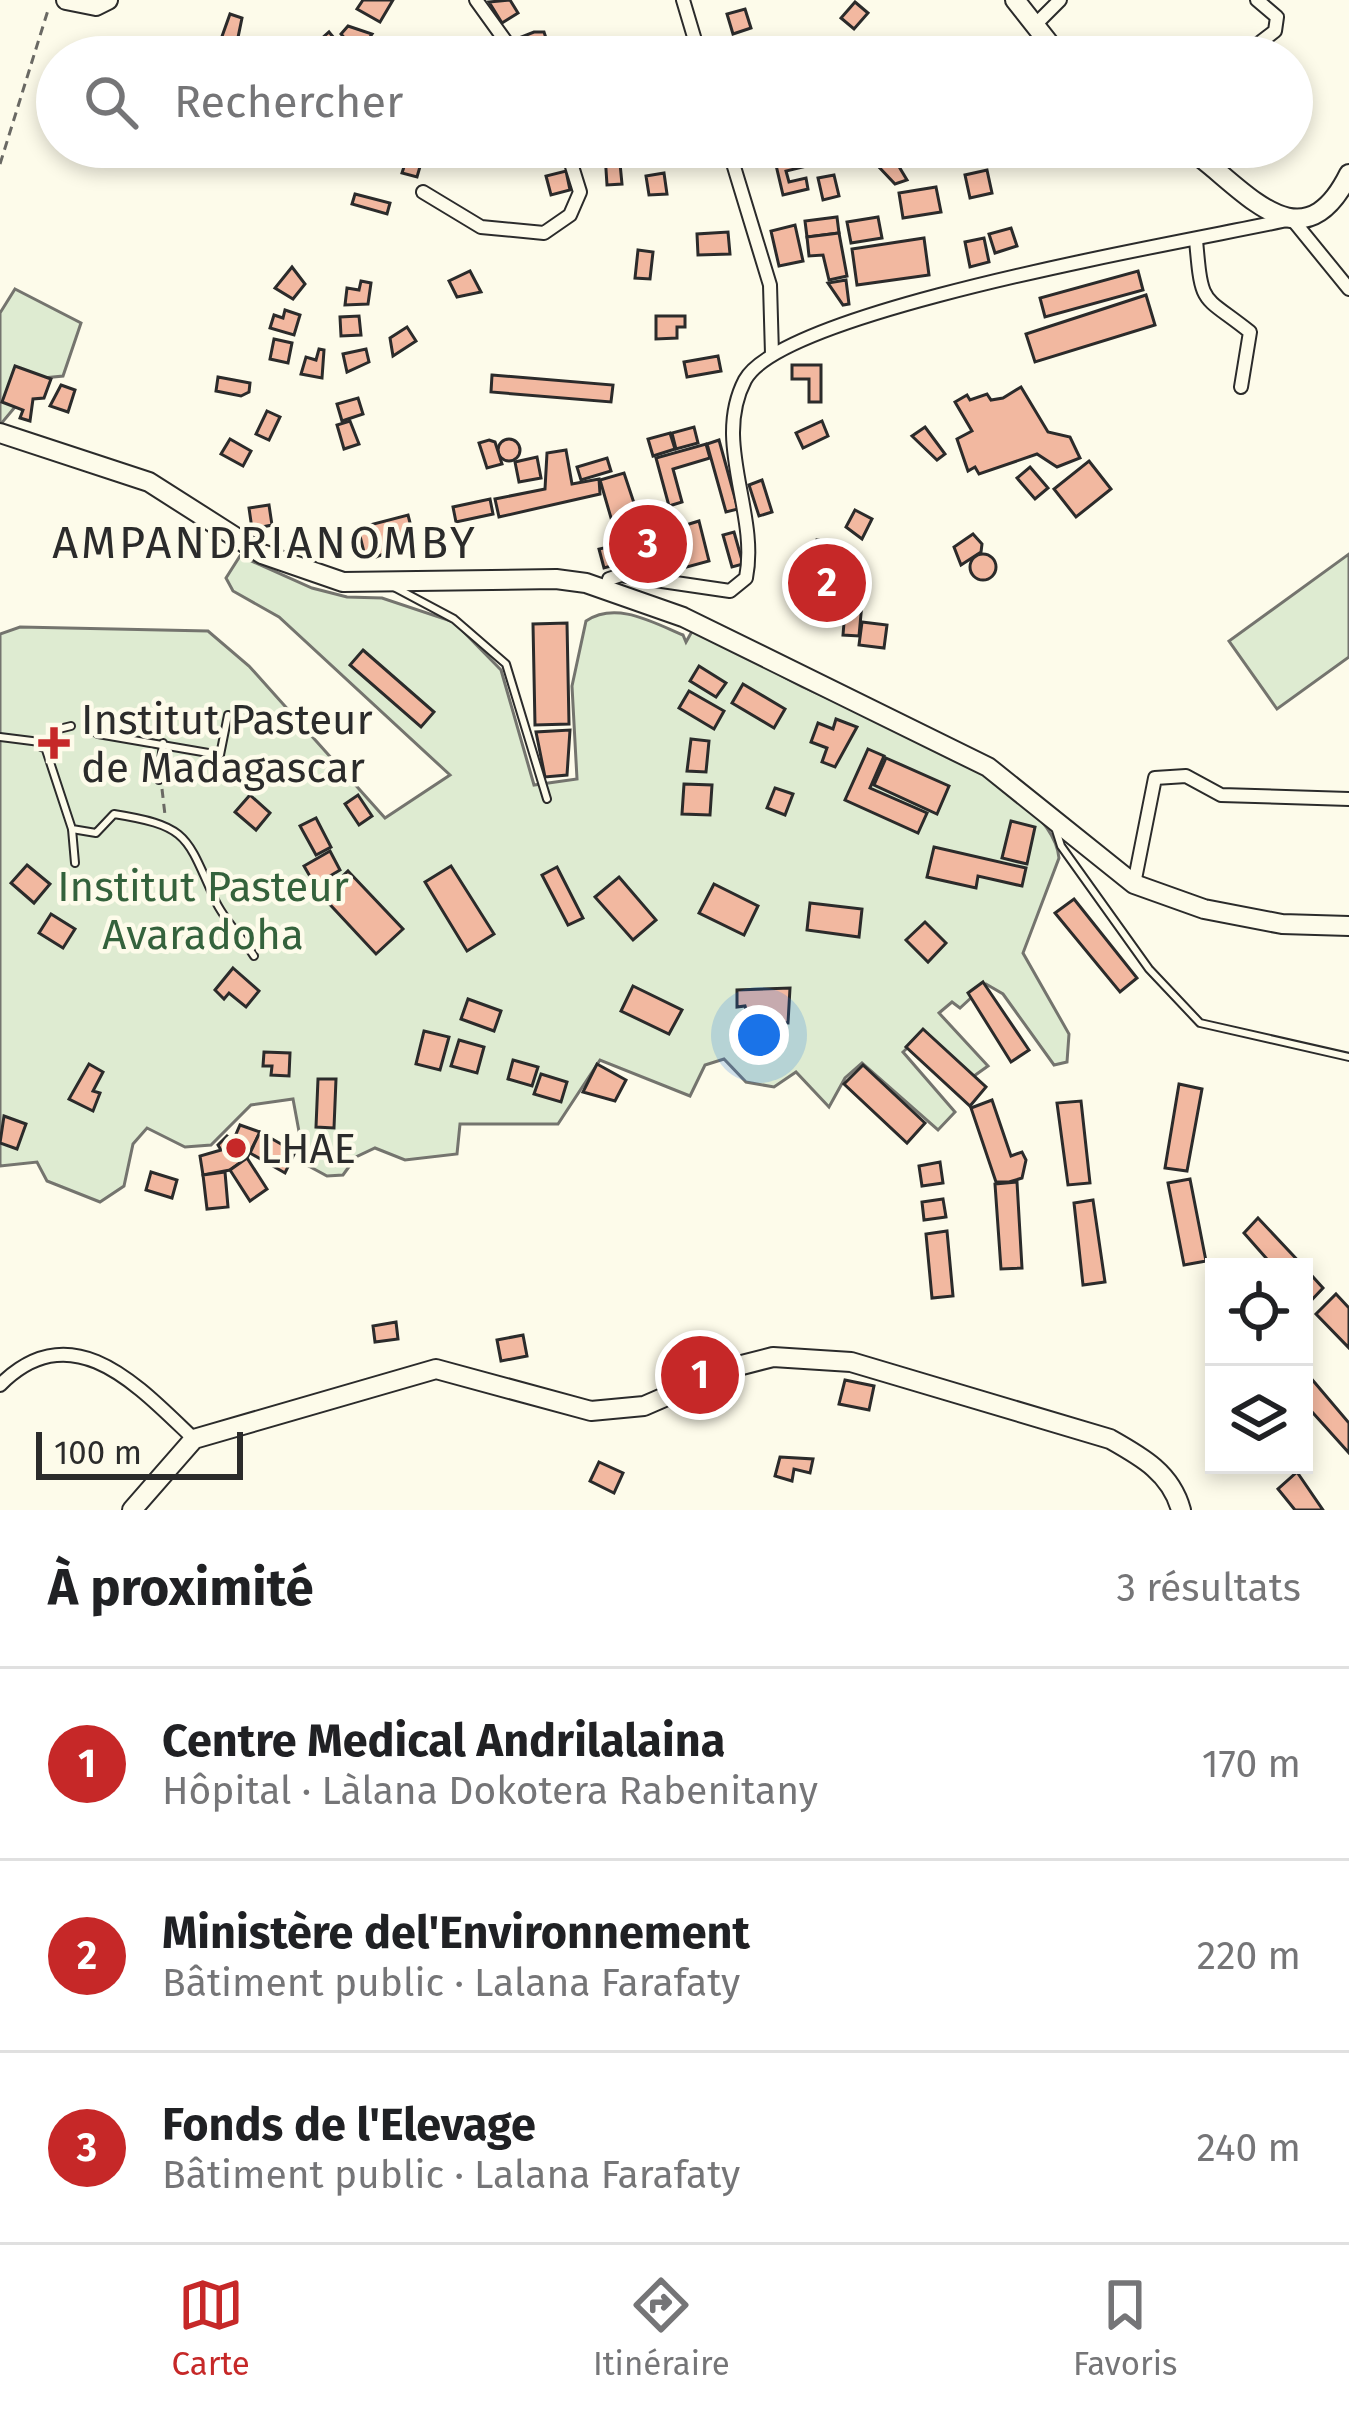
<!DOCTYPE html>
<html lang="fr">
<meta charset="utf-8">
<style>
body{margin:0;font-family:"Fira Sans",sans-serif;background:#f2f2f2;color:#202124}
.controls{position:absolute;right:36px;bottom:36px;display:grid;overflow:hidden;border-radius:0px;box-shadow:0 6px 18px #0003}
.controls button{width:108px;height:108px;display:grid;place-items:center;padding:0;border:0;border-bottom:3px solid #e0e0e0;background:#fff;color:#202124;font:60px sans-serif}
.scale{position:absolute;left:36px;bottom:30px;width:207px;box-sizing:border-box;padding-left:12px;border:6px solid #2b2b2b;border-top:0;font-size:33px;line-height:42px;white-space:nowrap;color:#2b2b2b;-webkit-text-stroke:9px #fdfbea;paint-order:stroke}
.you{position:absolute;left:759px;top:1035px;width:42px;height:42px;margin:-30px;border:9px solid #fff;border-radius:50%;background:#1a73e8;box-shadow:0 0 0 18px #1a73e833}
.badge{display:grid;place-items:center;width:78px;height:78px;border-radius:50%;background:#c62828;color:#fff;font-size:39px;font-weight:700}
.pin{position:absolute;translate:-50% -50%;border:6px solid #fff;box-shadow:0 3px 12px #0006}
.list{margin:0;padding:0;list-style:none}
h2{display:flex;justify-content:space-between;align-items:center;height:156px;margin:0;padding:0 48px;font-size:51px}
h2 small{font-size:39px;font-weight:400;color:#757577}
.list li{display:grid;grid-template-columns:78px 1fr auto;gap:36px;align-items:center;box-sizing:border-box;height:192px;padding:0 48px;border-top:3px solid #e0e0e0}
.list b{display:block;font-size:45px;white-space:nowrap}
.list p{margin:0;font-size:39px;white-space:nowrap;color:#757577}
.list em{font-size:39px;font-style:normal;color:#757577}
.icon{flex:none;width:66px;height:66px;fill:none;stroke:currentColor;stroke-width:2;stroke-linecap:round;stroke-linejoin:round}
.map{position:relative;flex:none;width:1349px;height:1510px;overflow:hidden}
.search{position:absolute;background:#fff;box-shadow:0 6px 18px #0003;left:36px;right:36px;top:36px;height:132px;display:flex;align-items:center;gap:30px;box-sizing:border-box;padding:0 42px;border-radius:66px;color:#757577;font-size:45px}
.sheet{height:732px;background:#fff}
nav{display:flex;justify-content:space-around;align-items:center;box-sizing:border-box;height:168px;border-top:3px solid #e0e0e0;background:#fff;font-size:33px;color:#757577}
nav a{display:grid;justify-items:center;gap:6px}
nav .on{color:#c62828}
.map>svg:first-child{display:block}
.green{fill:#deebd1;stroke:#74746e;stroke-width:3}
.building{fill:#f2b8a0;stroke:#2b2b2b;stroke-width:3}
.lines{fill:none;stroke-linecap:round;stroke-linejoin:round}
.lane-casing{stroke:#2b2b2b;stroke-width:10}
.street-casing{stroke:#2b2b2b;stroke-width:16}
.secondary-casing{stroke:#2b2b2b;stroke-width:22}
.path{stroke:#6a6964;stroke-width:3;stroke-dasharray:9 6;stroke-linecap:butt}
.lane{stroke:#fdfbea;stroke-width:6}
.street{stroke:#fdfbea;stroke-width:12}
.secondary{stroke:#fdfbea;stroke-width:18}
.poi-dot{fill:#c62828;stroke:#fdfbea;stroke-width:4.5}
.labels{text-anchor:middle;stroke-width:9;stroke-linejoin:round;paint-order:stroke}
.poi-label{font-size:42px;fill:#2b2b2b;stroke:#fdfbea;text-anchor:start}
.park-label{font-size:42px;fill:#34623c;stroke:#fdfbea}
.neighbourhood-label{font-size:45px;letter-spacing:3px;fill:#2b2b2b;stroke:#fdfbea}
</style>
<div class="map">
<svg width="1349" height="1510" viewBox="0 0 1349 1510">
<rect width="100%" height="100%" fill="#fdfbea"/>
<!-- green -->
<g class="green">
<polygon points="15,289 81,323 63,376 12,381 15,407 0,425 0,313"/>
<polygon points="1349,554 1349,657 1277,709 1229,641"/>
<path d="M 240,556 L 312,588 L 347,597 L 382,598 L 454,622 L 501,670 L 534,785 L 577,779 L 572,686 L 586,621 C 616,601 652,622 683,635 L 686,642 L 695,626 C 730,646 764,667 799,685 C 861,716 1052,782 1059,858 L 1023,953 L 1069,1034 L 1067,1062 L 1054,1065 L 1003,994 L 986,984 L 960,1008 L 952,1002 L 939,1013 L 988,1066 L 967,1081 L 921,1035 L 903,1052 L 955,1112 L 938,1130 L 862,1063 L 845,1078 L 829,1107 L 796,1072 L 774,1087 L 746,1082 L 724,1059 L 705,1065 L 690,1096 L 600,1060 L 558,1124 L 460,1124 L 457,1154 L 405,1160 L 375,1148 L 356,1157 L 343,1175 L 327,1176 L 305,1164 L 293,1099 L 251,1105 L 211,1145 L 185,1147 L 147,1128 L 133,1144 L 124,1186 L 100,1202 L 47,1181 L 37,1162 L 0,1166 L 0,634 L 20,627 L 208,631 L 249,666 L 385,818 L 450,775 L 279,617 L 233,591 L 226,578 Z"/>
</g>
<!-- building -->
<g class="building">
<polygon points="363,0 393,0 380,22 357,9"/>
<polygon points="510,0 518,13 502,23 489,2"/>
<polygon points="855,2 868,13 854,29 841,18"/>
<polygon points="745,9 751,28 733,34 727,14"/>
<polygon points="230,14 242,18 236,47 220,42"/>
<polygon points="348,26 372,34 358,54 341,34"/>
<polygon points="329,32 338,43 316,57 310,49"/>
<polygon points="534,32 544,32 550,50 541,57 523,57 516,39"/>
<polygon points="358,147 408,147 405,157 390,153 389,158 374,159"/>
<polygon points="410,148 424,153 417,177 402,173"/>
<polygon points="619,153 622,184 607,185 605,154"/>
<polygon points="892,155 907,180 895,184 877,165"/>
<polygon points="801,159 803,167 786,171 789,182 806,178 808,189 783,195 776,165"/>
<polygon points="987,170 992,193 970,198 965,175"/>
<polygon points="566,171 570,190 551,195 546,176"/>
<polygon points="664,173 667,194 649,195 646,176"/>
<polygon points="834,175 839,196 823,200 818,178"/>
<polygon points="936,187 941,212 903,218 899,193"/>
<polygon points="355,194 390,203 387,214 352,204"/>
<polygon points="837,217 839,233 807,237 805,221"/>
<polygon points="878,217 882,238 851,243 847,222"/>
<polygon points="795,225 803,261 779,266 771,231"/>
<polygon points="1011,228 1017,246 995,253 989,234"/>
<polygon points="728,232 730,254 698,255 697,234"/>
<polygon points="839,233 847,276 829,280 823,255 809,256 807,237"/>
<polygon points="924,238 929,275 857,285 852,249"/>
<polygon points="984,238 989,262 970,267 965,242"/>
<polygon points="638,250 653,252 650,279 635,278"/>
<polygon points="292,267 305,284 293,299 275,288"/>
<polygon points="470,271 481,292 457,297 449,281"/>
<polygon points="1138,271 1143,290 1045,317 1040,298"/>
<polygon points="846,280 849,304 843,305 828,283"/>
<polygon points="361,281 371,283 368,304 345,305 347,288 359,290"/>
<polygon points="1146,295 1155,325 1035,362 1026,334"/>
<polygon points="285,310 300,315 294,335 270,328 274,315 283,318"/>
<polygon points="359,316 361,335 341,336 340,317"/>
<polygon points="656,316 685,316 685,327 677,327 677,338 656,339"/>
<polygon points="407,327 416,341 393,356 390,338"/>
<polygon points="274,339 292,343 288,363 270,359"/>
<polygon points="319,349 324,350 322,378 301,374 306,357 316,360"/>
<polygon points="366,349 369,362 347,372 343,354"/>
<polygon points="718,356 721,371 687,377 684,362"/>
<polygon points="792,365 821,365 821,402 809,402 809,379 792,379"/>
<polygon points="15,366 51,379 44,398 33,399 30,421 20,418 23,410 2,402"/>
<polygon points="492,375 613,385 611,402 491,392"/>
<polygon points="218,377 250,383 249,392 241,396 216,391"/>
<polygon points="61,385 75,390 68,412 50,406"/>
<polygon points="1021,387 1048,432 1070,437 1080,458 1057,467 1037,454 979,474 975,467 968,471 957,439 972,431 955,402 967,395 970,400 987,394 991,400 1003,398"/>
<polygon points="358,398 363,414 342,421 337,404"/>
<polygon points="267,411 280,417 269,440 256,434"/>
<polygon points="350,421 359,444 344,449 337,425"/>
<polygon points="822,421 828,436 803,448 796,433"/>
<polygon points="694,427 698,443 676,449 672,433"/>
<polygon points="925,427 945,454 937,460 912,436"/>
<polygon points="670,433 675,449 653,456 648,439"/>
<polygon points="230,439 251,451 243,466 221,454"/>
<circle cx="509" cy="450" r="11"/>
<polygon points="489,440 495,442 502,464 487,468 479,443"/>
<polygon points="719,440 738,509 726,512 707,444"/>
<polygon points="706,444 710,458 673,469 682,502 669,506 656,458"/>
<polygon points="566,450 572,484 599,479 600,494 499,517 495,499 545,489 547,453"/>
<polygon points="537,457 541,478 519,482 515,462"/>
<polygon points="607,458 611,471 581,480 577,467"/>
<polygon points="1089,461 1111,489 1076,517 1054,489"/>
<polygon points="1030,467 1048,488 1035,499 1017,478"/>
<polygon points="624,473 645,536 618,542 600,480"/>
<polygon points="762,480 772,512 759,516 749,485"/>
<polygon points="490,499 493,514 456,522 453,507"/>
<polygon points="269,505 272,525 252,529 249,508"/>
<polygon points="855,510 872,519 862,539 846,527"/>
<polygon points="408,515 415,542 376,557 375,553 365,556 358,528"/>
<polygon points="699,521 709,561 687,567 676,528"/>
<polygon points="654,526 661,552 604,568 599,549 648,538 645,528"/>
<polygon points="734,532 743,564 732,567 723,535"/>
<polygon points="973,534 982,544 981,552 961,565 954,547"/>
<polygon points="817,540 831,542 825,606 810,605"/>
<circle cx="983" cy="567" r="13"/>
<polygon points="829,579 864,581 859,636 843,635 846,598 828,596"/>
<polygon points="862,622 887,625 884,648 859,645"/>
<polygon points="567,623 569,724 535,725 533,624"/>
<polygon points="363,650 434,712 421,727 350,665"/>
<polygon points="699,666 726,683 716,697 690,681"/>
<polygon points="743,684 785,709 774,728 732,703"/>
<polygon points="689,691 724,711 714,729 679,708"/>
<polygon points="836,719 857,727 835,767 822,762 827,748 811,742 818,723 833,729"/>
<polygon points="570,730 567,775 545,777 536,732"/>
<polygon points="691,739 709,741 706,772 687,771"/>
<polygon points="868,749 884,756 870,788 927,813 918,833 845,800"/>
<polygon points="886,758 949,786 937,814 874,785"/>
<polygon points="684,784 712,785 710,815 682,814"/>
<polygon points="775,788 793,794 785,815 767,808"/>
<polygon points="250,795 270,813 256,830 235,812"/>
<polygon points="358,795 372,816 359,825 345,804"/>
<polygon points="316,818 331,847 316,855 300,826"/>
<polygon points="1011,821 1035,827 1027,864 1002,858"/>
<polygon points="934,847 1026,868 1022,886 978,876 976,888 927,877"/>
<polygon points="330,851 340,870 315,885 304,866"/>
<polygon points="27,865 50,884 34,903 11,883"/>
<polygon points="451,866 494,934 467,951 425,882"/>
<polygon points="557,867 583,918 568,925 542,875"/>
<polygon points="348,871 403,929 376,954 322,896"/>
<polygon points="619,877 656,920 633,940 595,897"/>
<polygon points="714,884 758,906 744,935 699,913"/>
<polygon points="1074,899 1137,978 1120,992 1055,913"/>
<polygon points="810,903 862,909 859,937 807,930"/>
<polygon points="51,914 75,929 63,948 39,933"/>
<polygon points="925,922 946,943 928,962 906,940"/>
<polygon points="233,968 259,991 246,1007 229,993 224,999 215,990"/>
<polygon points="983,982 1029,1050 1011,1062 968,993"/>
<polygon points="633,986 682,1010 669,1034 621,1011"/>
<polygon points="790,988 788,1023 750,1021 745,1006 737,1007 737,990"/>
<polygon points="468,999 501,1011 494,1031 461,1019"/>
<polygon points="923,1029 986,1087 970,1106 906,1047"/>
<polygon points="424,1031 449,1037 440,1070 416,1064"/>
<polygon points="459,1040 484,1047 477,1073 451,1066"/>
<polygon points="264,1052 290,1053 289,1076 271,1075 272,1066 263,1066"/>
<polygon points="513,1060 538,1067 532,1086 508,1079"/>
<polygon points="89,1064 103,1072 93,1091 100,1093 93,1111 69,1099"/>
<polygon points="597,1064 626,1080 615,1101 583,1092"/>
<polygon points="863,1065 925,1123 907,1143 844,1084"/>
<polygon points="541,1074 567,1082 561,1102 534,1094"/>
<polygon points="318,1079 336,1079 334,1128 316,1127"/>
<polygon points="1179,1084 1202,1089 1187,1171 1165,1168"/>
<polygon points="992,1100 1011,1156 1022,1152 1026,1160 1022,1178 1009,1182 996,1182 971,1108"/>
<polygon points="1081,1101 1090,1183 1068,1185 1057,1103"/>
<polygon points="4,1116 26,1124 17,1149 0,1143"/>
<polygon points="240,1125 260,1132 247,1158 230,1170 203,1175 200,1156 221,1150 218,1145 227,1136 233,1141"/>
<polygon points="260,1132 295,1152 285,1173 250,1153"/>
<polygon points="247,1158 267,1189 250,1201 230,1170"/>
<polygon points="940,1162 943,1183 922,1186 919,1166"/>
<polygon points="151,1172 177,1180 172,1198 146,1190"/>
<polygon points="225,1172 228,1207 207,1209 203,1175"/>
<polygon points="1190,1179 1206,1261 1184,1265 1168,1183"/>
<polygon points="1017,1182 1022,1268 1001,1269 995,1184"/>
<polygon points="943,1199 946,1217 924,1220 922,1202"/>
<polygon points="1093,1200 1105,1282 1083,1285 1074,1203"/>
<polygon points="1258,1218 1304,1267 1274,1267 1244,1233"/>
<polygon points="947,1231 953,1296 932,1298 926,1234"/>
<polygon points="1304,1267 1323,1288 1307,1305 1304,1301"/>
<polygon points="1336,1294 1349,1308 1349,1348 1316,1314"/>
<polygon points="396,1322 398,1339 375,1342 373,1326"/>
<polygon points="523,1335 527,1356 501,1361 497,1340"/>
<polygon points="1304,1370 1349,1423 1349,1453 1304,1403"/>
<polygon points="845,1380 874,1386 869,1410 839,1404"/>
<polygon points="780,1457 813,1459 810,1473 794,1469 792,1481 775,1476"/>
<polygon points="599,1462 623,1473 614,1493 590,1481"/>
<polygon points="1297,1472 1323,1510 1295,1510 1278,1489"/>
</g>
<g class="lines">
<!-- lane casing -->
<g class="lane-casing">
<g id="lane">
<polyline points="394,587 454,619 506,664 547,799"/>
<polyline points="86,726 98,734 220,755 228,715"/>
<polyline points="0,737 40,742"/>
<polyline points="46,741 41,747 59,729 71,726"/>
<path d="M 45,747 L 72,829 L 96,833 L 114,814 C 188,826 186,835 215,900 C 224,920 242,937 254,956"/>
<polyline points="159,780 163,743"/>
<polyline points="1055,827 1061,846 1149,969 1200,1023 1349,1057"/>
<polyline points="72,829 75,863"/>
</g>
</g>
<!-- street casing -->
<g class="street-casing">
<g id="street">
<polyline points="476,0 517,57"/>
<polyline points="683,0 700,57"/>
<polyline points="1035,25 1060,0"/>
<polyline points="1241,57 1275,31 1277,17 1257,0"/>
<polyline points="728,147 770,285 772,354"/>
<polyline points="423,192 481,227 544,233 570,215 580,192 566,147"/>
<path d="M 1196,240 C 1202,308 1201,293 1250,332 L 1241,387"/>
<path d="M 606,590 L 609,579 L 621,575 L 730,591 L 746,578 C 759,512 712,443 745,380 C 784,308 1198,240 1292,219 L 1349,289"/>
<polyline points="1134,884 1155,778 1186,776 1221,795 1349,799"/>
<path d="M 0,1385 C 73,1312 139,1387 194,1439"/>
</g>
</g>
<!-- secondary casing -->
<g class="secondary-casing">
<g id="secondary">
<polyline points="66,0 96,6 108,0"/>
<polyline points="1015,0 1060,57"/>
<path d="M 1186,147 C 1239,181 1300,273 1349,174"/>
<polyline points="0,433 149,482 262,554 343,582 556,579 586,583 683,617 988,767 1134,884 1204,909 1282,924 1349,926"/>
<path d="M 132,1510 L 194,1439 L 436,1369 L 591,1411 L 644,1406 L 734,1367 L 773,1357 L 851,1362 L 1110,1439 C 1142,1457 1171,1473 1181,1510"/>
</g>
</g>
<!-- path -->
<g class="path">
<polyline points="0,164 49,7"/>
<polyline points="162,789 165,815"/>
</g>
<!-- lane -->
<use href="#lane" class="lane"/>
<!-- street -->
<use href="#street" class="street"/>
<!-- secondary -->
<use href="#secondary" class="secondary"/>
</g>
<!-- markers -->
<g class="poi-dot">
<path d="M48 725h12v12h12v12h-12v12h-12v-12h-12v-12h12z"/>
<circle cx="236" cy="1148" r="12"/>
</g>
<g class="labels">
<!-- poi labels -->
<g class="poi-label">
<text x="81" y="734">Institut Pasteur<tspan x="81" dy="48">de Madagascar</tspan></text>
<text x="260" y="1163">LHAE</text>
</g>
<!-- park labels -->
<g class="park-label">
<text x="203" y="901">Institut Pasteur<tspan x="203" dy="48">Avaradoha</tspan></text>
</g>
<!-- neighbourhood labels -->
<g class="neighbourhood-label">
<text x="265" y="558">AMPANDRIANOMBY</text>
</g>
</g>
</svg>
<div class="controls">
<button><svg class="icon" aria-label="locate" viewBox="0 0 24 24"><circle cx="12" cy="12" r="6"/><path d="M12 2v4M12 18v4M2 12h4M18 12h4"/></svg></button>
<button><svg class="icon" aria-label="layers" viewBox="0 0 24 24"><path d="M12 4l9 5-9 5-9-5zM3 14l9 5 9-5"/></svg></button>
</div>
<div class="scale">100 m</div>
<div class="you"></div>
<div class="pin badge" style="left:700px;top:1375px">1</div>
<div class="pin badge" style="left:827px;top:583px">2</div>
<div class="pin badge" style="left:648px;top:544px">3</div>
<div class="search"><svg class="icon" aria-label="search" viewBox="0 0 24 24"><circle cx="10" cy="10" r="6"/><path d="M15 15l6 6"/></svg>Rechercher</div>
</div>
<section class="sheet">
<h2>À proximité<small>3 résultats</small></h2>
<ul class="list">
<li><span class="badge">1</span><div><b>Centre Medical Andrilalaina</b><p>Hôpital · Làlana Dokotera Rabenitany</p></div><em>170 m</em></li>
<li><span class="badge">2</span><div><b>Ministère del'Environnement</b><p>Bâtiment public · Lalana Farafaty</p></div><em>220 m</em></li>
<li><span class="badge">3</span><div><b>Fonds de l'Elevage</b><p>Bâtiment public · Lalana Farafaty</p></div><em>240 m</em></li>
</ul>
</section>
<nav>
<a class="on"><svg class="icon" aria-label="map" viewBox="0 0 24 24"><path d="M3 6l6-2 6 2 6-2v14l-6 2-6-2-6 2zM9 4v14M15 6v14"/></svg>Carte</a>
<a><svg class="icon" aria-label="directions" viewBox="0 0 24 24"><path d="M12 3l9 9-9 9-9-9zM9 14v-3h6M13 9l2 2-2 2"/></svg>Itinéraire</a>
<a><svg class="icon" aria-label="saved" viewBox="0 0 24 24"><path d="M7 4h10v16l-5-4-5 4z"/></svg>Favoris</a>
</nav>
